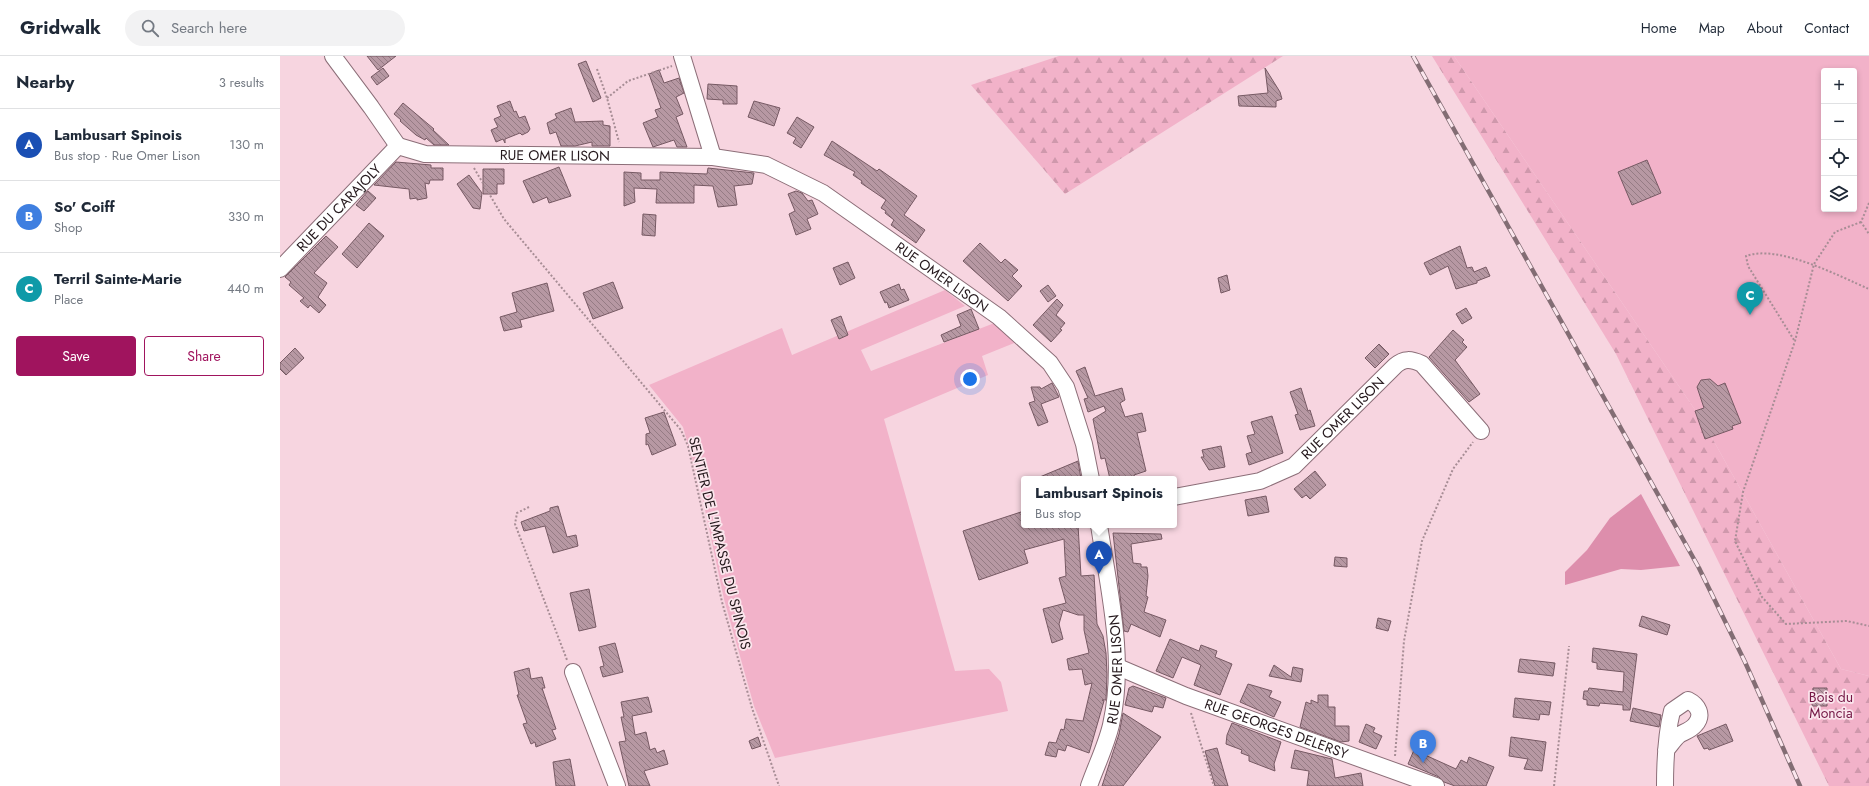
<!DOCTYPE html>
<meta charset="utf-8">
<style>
body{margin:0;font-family:Jost,sans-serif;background:#f2f2f3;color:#1f2937}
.controls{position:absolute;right:12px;top:12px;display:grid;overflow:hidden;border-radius:4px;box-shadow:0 2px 6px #0003}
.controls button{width:36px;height:36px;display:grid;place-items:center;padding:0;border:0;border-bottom:1px solid #e0e1e3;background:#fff;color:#1f2937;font:20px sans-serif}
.you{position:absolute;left:690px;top:323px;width:14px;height:14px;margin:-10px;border:3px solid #fff;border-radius:50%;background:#1a73e8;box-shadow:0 0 0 6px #1a73e833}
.badge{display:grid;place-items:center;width:26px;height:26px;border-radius:50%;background:#a0145e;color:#fff;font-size:13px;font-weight:700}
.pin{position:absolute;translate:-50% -33px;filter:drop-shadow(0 1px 2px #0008)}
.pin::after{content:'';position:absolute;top:21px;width:14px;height:12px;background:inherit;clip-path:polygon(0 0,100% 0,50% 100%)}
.popup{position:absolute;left:741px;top:420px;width:156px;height:52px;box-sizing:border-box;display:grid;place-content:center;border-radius:4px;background:#fff;filter:drop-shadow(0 1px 3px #0005);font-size:13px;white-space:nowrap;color:#747a83}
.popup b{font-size:15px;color:#1f2937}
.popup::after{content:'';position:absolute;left:50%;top:100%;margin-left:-8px;border:8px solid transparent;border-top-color:#fff}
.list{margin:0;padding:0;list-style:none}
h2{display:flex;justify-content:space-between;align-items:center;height:52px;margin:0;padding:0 16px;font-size:17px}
h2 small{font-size:13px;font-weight:400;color:#747a83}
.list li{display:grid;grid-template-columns:26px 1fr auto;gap:12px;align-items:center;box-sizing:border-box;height:72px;padding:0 16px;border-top:1px solid #e0e1e3}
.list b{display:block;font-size:15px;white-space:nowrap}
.list p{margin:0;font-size:13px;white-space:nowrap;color:#747a83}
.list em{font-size:13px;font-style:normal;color:#747a83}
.actions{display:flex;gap:8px;padding:12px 16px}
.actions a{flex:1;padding:9px 0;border:1px solid #a0145e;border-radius:4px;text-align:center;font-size:14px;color:#a0145e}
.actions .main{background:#a0145e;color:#fff}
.icon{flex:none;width:22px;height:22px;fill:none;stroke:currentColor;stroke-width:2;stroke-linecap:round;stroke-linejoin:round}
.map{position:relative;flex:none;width:1589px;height:730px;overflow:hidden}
header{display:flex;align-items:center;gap:24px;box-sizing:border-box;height:56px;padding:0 20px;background:#fff;border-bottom:1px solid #e0e1e3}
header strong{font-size:19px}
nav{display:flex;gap:22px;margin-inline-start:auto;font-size:14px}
.search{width:280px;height:36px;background:#f2f2f3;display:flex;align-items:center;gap:10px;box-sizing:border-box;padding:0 14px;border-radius:22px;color:#747a83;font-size:15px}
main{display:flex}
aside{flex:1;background:#fff}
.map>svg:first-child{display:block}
.green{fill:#f2b2c9;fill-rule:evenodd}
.forest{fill:url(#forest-firs)}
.water{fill:#dd8eac}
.building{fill:url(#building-back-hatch);stroke:#765963}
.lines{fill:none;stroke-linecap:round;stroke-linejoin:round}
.minor-casing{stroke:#8c6e78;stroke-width:18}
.path{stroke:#a78d95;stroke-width:2;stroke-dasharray:2 2;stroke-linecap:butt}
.minor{stroke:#fff;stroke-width:16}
.rail-casing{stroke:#836d74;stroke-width:4.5}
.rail{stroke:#fbe6ed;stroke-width:3;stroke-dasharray:9;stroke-linecap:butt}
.labels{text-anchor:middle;stroke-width:3.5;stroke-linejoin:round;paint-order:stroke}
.street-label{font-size:14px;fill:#24181c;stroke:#fbe6ed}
.park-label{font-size:14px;fill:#741745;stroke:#fbe6ed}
</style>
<header>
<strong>Gridwalk</strong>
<div class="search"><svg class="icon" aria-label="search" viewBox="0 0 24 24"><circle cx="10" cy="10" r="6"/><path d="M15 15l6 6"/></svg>Search here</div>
<nav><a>Home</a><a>Map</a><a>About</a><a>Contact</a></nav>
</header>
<main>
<aside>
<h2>Nearby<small>3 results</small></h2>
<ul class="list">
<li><span class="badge" style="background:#1a4fb4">A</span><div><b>Lambusart Spinois</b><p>Bus stop · Rue Omer Lison</p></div><em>130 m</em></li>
<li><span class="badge" style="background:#3f7fe0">B</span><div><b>So' Coiff</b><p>Shop</p></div><em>330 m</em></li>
<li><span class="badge" style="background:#0f9aa8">C</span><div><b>Terril Sainte-Marie</b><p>Place</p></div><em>440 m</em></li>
</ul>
<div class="actions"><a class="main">Save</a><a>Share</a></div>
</aside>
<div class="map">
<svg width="1589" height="730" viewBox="0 0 1589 730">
<defs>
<pattern id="forest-firs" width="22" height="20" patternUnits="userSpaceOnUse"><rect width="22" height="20" fill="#f2b2c9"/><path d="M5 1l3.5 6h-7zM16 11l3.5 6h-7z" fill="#cf98ac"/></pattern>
<pattern id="building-back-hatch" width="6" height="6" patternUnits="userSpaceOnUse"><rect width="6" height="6" fill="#b798a3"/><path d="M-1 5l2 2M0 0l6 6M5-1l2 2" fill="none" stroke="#957b84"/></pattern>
</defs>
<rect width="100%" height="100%" fill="#f7d5e0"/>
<!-- green -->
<g class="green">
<path d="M 1174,0 L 1589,0 L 1589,620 L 1561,613 L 1422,364 ZM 1544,15 L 1574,15 L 1574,153 L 1544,153 Z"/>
<polygon points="665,234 685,250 581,294 591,315 717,266 739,285 702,300 708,319 604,363 675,615 709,613 721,626 728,655 495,702 474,650 444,543 420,430 403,371 369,329 502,272 512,299"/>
</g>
<!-- forest -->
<g class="forest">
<polygon points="779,0 1003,0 785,138 691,29"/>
<polygon points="1152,0 1174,0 1422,364 1561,613 1589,620 1589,730 1549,730 1336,298"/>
</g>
<!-- water -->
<polygon class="water" points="1361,438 1400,510 1361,514 1341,513 1285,529 1285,516 1307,494 1330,462"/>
<!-- building -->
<g class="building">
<polygon points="87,0 116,0 98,14"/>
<polygon points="306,5 321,42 313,46 298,8"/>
<polygon points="103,12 109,20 97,29 91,21"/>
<polygon points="985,12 1000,36 1002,43 996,45 996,51 959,50 958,40 988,37"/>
<polygon points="379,14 384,27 399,22 404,37 396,41 403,58 396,61 407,91 397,91 394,84 373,91 363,67 378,61 375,54 381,52 369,18"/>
<polygon points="428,28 457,30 457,48 443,48 443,44 427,43"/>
<polygon points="230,45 234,56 236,55 239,62 245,60 250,73 248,76 242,79 240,77 225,83 225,87 223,83 216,86 211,74 218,71 214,63 221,60 217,50"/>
<polygon points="474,45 500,52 494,70 468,61"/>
<polygon points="123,47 154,73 153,74 169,89 154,89 146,82 145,84 136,79 120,65 121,64 114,58"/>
<polygon points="291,52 295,66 323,65 323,69 330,70 330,90 312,90 312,86 295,90 281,90 276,76 270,78 267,67 277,62 275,58"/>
<polygon points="517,61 534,71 521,92 513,87 516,82 507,77"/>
<polygon points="552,85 597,115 599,113 637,140 624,159 645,174 636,187 611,169 614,164 605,157 606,155 601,152 606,144 581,127 582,125 573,119 575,116 544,99"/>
<polygon points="1367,104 1381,137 1352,149 1338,116"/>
<polygon points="116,106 151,109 151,112 163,112 163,124 150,124 149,128 145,127 147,142 137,144 137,142 130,143 129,133 94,129"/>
<polygon points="279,111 291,140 269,147 267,141 253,147 243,125"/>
<polygon points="428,112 474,117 472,128 454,130 457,149 438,151 433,130 414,129 414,147 376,147 377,133 354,132 355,146 344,150 344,116 361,117 361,124 380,124 380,116 427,118"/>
<polygon points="203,113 224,113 224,128 217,128 217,138 203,138"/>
<polygon points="189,119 202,137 200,153 193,152 177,128"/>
<polygon points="88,135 96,142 84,155 76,149"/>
<polygon points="516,135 522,137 528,145 532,144 538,158 527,163 531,173 516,179 509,158 515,155 508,138"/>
<polygon points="363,158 376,159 375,180 362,179"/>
<polygon points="89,167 104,180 77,212 62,198"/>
<polygon points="46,180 58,191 34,217 47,227 38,241 46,249 39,257 30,249 28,252 20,245 24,242 9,229 11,226 5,221"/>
<polygon points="700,187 721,207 725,203 738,214 732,220 742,230 728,245 683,205"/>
<polygon points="1180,190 1187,212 1192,211 1194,216 1206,211 1210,220 1197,225 1197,227 1176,233 1168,210 1150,219 1144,207"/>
<polygon points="568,206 575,222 560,229 553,212"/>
<polygon points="947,219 950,234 941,237 938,222"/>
<polygon points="333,226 343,252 313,263 303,237"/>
<polygon points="267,227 274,255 240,264 242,271 224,275 220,261 237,256 232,237"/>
<polygon points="619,228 621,234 624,233 629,244 609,252 607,246 605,247 600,236"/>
<polygon points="768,229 776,240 768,246 760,235"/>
<polygon points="777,243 783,249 776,259 785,267 780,273 782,274 771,286 753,269"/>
<polygon points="1186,252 1192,262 1182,268 1176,258"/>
<polygon points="691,253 699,273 664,286 661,279 681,270 677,259"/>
<polygon points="561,260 568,279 559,283 551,264"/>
<polygon points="1173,274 1184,284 1182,286 1187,291 1175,304 1200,338 1189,346 1149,301"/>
<polygon points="1099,288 1109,298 1095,312 1085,302"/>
<polygon points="15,292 24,302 6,319 0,313 0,307"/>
<polygon points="805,311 815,340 842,332 845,344 840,347 845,361 862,357 866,375 857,377 866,415 854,419 855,423 830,423 825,402 821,403 813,363 826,355 824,350 808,356 804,343 808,342 796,315"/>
<polygon points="1430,323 1438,330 1445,327 1461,367 1452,370 1453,373 1425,383 1415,355 1424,352 1417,331 1421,324"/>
<polygon points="772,327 779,341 761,348 768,366 758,370 749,347 755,345 751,331 760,331 761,333"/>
<polygon points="1021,332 1028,355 1030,354 1035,370 1020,374 1015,359 1018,358 1010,336"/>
<polygon points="384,356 396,389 372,399 368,388 366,389 366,378 370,377 365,362"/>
<polygon points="992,360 1003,397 969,409 966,398 972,396 967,380 975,378 971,366"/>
<polygon points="941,390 945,411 929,414 921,401 924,401 922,394"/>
<polygon points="798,405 801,423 755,423"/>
<polygon points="1035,415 1046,429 1030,443 1026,439 1022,442 1014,433"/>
<polygon points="986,440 989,456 968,460 965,444"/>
<polygon points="278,450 287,481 296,479 298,490 273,497 265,470 244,475 241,466 270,455 270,452"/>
<polygon points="744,455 744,469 798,469 801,520 814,519 817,568 823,580 826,597 827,618 826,644 822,644 824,645 809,697 787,689 785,695 778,693 776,701 765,699 769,686 776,687 781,673 784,674 786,663 803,665 812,627 805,629 802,613 789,614 787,603 809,597 804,574 804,559 798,559 783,554 779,568 783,583 772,587 763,553 786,547 779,522 786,520 784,483 744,494 748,507 699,524 683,475"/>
<polygon points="833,477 881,478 882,483 851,488 853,507 861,508 861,511 867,511 868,520 866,540 868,541 864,556 886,564 880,581 851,568 848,576 844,575"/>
<polygon points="1055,501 1067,502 1067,511 1054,510"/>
<polygon points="309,533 316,571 299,575 290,537"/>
<polygon points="1362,560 1390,569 1387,579 1359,570"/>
<polygon points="1098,562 1111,565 1108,575 1096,572"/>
<polygon points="890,583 919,595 921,589 937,595 935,601 952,608 940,639 914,629 921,609 902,601 893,622 876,615"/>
<polygon points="335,587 343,616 323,621 320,611 324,610 319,591"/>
<polygon points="1313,592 1357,598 1350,654 1343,654 1343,649 1320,647 1319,650 1307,649 1307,644 1303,643 1304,635 1308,635 1309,632 1343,636 1344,616 1317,613 1317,607 1312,606"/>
<polygon points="1240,603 1275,607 1273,620 1238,616"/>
<polygon points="994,609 1011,621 1013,611 1023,613 1021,626 989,620"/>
<polygon points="249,612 251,623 262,621 265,632 262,632 276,673 272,674 276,683 256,691 255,686 251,688 243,668 247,667 237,639 239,639 234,616"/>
<polygon points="968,628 992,635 989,641 1001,646 994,661 960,646"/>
<polygon points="853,630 886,642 883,652 874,650 872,656 845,649 849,632"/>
<polygon points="1533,632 1547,632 1547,650 1532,650"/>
<polygon points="1038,639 1048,639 1048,651 1055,651 1055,670 1069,670 1069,685 1061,686 1020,671 1026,646 1031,648 1031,644 1038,647"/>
<polygon points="368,641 372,656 352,660 355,679 366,676 370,694 375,692 377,697 384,694 388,708 364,715 370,730 349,730 339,686 346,685 341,661 344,661 341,646"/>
<polygon points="1235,642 1271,646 1269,659 1260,658 1259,664 1233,661"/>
<polygon points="1353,652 1381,659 1379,671 1350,665"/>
<polygon points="843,657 881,681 843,730 822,730 839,678"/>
<polygon points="952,667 1001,686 994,708 995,715 969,705 969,700 961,697 962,694 946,688 947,679"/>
<polygon points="1086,668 1095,672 1093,676 1102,680 1096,693 1079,686"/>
<polygon points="1446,668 1453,685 1429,694 1428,692 1424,693 1417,680"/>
<polygon points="478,681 481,690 472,693 469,685"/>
<polygon points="1231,681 1266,686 1262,715 1244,713 1248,703 1229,700"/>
<polygon points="937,692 948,730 935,730 925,695"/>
<polygon points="1015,694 1052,703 1055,722 1081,717 1083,730 1027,730 1029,715 1011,712"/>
<polygon points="1134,694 1176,713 1181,704 1187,707 1189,701 1214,711 1206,730 1175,730 1164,726 1159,721 1128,708"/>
<polygon points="290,703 295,730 276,730 273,706"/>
</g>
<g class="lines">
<!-- minor casing -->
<g class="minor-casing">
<g id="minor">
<polyline points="53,0 91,51 118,90"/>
<polyline points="402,0 433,101"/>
<path id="s1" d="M 118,90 L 145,98 L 433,101 L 486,109 L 543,137 L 719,261 L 770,307 L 786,331 L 804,388 L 811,423"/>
<path id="s2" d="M 0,213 L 118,90"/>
<path id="s3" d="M 894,441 L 980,425 L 1014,410 L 1115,310 C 1124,302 1131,303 1142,308 L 1201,375"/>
<path id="s4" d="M 838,611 L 906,640 L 1156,730"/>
<polyline points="293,616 337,730"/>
<path id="s5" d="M 809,730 C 816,710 826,690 831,669 C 846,603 829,535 819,469"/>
<path d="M 1385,730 C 1385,705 1386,679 1392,655 L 1408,644 C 1418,649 1424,659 1415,669 C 1411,674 1404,676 1399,679 C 1394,683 1390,690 1386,694"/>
</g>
</g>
<!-- path -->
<g class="path">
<polyline points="317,13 327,42 339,86"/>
<polyline points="327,42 348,25 392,10"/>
<polyline points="194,112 224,163 401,374 408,390 442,546 472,652 499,730"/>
<polyline points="1589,147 1581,166 1589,178"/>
<polyline points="1581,166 1555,176 1534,208 1515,285 1463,436 1455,485 1482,541 1506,568 1567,565 1589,570"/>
<path d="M 1514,284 L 1468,210 L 1466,200 C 1498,188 1559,220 1589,233"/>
<polyline points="249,451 237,457 235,468 287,604"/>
<polyline points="911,657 934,730"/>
<polyline points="1115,700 1124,585 1142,485 1173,413 1193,386"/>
<polyline points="1274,730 1289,590"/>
</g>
<!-- minor -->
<use href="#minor" class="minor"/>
<!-- rail casing -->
<g class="rail-casing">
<polyline id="rail" points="1133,0 1419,512 1465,606 1520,730"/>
</g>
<!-- rail -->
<use href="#rail" class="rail"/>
</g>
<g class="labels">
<!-- street labels -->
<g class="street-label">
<text dy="5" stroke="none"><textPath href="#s1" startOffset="158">RUE OMER LISON</textPath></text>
<text dy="5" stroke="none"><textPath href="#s2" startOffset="85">RUE DU CARAJOLY</textPath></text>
<text dy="5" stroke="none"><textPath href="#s1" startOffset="579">RUE OMER LISON</textPath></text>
<text dy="5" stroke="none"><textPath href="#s3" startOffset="193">RUE OMER LISON</textPath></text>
<text transform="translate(440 487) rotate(76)" y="5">SENTIER DE L'IMPASSE DU SPINOIS</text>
<text dy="5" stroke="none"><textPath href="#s5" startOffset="121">RUE OMER LISON</textPath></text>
<text dy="5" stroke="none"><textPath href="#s4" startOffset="170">RUE GEORGES DELERSY</textPath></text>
</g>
<!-- park labels -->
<g class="park-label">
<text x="1551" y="646">Bois du<tspan x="1551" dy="16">Moncia</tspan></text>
</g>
</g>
</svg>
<div class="controls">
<button>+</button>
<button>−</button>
<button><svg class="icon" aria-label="locate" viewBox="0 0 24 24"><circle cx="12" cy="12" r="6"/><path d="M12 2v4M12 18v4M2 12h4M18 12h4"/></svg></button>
<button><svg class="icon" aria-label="layers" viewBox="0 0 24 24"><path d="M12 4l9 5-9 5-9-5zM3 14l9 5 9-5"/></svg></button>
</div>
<div class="you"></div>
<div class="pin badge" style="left:819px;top:518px;background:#1a4fb4">A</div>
<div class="popup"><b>Lambusart Spinois</b>Bus stop</div>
<div class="pin badge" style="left:1143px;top:707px;background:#3f7fe0">B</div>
<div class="pin badge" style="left:1470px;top:259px;background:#0f9aa8">C</div>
</div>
</main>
